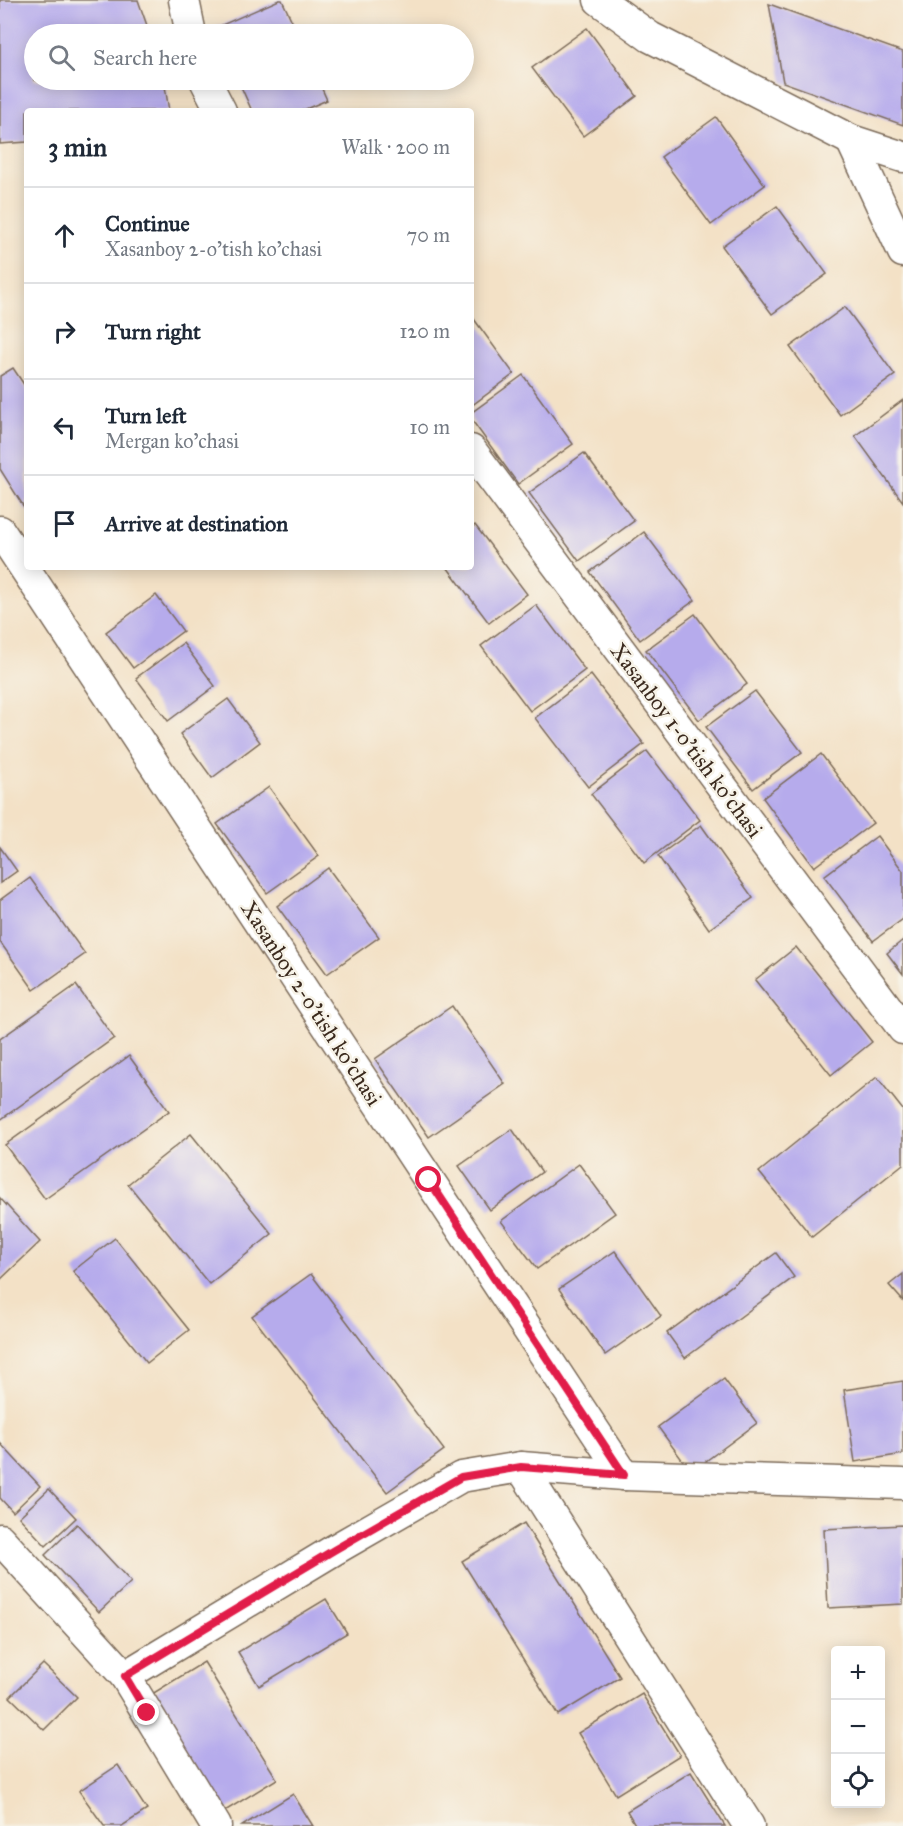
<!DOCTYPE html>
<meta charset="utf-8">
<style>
body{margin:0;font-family:"IM FELL Great Primer",serif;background:#f2f2f3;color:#1f2937}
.controls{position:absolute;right:18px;bottom:18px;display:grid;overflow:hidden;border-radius:6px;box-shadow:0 3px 15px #0003}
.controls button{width:54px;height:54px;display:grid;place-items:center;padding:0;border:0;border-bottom:2px solid #e0e1e3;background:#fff;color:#1f2937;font:30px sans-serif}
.stop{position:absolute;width:18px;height:18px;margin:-14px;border:4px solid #e11d48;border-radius:50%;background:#fff}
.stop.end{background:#e11d48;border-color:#fff;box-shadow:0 2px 6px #0008}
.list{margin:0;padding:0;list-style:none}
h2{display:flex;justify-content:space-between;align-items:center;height:78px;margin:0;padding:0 24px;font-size:26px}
h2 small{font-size:20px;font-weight:400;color:#747a83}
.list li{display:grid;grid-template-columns:39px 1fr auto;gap:18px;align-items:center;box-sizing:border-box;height:96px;padding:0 24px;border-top:2px solid #e0e1e3}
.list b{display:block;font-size:22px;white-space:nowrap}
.list p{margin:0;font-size:20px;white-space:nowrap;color:#747a83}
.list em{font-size:20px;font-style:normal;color:#747a83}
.icon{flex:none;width:33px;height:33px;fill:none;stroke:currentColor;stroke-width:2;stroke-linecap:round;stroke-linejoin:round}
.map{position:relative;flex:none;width:903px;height:1826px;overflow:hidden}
.search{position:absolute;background:#fff;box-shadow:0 3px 15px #0003;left:24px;top:24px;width:450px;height:66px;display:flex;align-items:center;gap:15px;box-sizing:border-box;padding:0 21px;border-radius:33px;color:#747a83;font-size:22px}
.panel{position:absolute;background:#fff;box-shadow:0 3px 15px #0003;left:24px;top:108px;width:450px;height:462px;border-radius:6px}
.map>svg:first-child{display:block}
.building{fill:#b6abec}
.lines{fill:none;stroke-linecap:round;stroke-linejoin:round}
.street-casing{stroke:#7b6a59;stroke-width:33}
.street{stroke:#fff;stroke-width:30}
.route{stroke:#e11d48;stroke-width:8}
.labels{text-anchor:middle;stroke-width:5;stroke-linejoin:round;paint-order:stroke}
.street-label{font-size:22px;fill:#3b2a1e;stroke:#f7f3e8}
</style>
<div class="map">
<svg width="903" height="1826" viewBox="0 0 903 1826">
<rect width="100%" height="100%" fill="#f7f3e8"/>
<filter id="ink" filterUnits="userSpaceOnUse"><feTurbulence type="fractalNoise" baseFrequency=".0167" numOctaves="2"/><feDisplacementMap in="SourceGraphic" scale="12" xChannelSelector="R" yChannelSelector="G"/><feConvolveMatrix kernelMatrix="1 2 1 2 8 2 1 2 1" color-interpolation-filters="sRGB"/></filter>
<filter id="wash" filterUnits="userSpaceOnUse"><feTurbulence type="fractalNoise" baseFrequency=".008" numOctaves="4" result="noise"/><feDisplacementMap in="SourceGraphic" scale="24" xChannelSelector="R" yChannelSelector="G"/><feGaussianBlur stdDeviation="1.35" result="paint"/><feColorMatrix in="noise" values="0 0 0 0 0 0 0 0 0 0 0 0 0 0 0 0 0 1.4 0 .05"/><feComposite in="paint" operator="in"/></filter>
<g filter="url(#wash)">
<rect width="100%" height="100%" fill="#f3e1c6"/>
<g id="blocks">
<!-- building -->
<g class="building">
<polygon points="0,0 138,0 150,34 34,34 34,80 164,80 169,111 27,111 27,142 0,144"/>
<polygon points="279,0 282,0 298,34 218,34 215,28"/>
<polygon points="769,4 903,52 903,125 783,82"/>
<polygon points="587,28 637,96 583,136 532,68"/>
<polygon points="238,80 318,80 327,100 301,111 252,111"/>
<polygon points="716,117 765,185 711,225 661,157"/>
<polygon points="777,206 827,274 772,314 722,246"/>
<polygon points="845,307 895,375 840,415 790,347"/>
<polygon points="471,315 514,374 471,406"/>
<polygon points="13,368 27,389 27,512 0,469 0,376"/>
<polygon points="523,375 573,444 518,484 471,419 471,413"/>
<polygon points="903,400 903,502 855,436"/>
<polygon points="584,453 634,521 579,561 529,493"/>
<polygon points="475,525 527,594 489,623 447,567 471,567 471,528"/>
<polygon points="644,532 695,600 640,640 590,572"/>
<polygon points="156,595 183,631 133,668 106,632"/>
<polygon points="536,605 585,670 530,711 481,646"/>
<polygon points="695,614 747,684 699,720 646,650"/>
<polygon points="183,643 215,686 168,721 136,678"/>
<polygon points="591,675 644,744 588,787 535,718"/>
<polygon points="755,691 802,752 753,789 706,727"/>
<polygon points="228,699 260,742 212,778 180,734"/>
<polygon points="647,751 700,820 644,863 591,794"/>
<polygon points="821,754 873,823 814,867 763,798"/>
<polygon points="269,787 319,856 267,893 217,824"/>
<polygon points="701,825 753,898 709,929 658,856"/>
<polygon points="877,836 903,871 903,919 873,941 824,876"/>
<polygon points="0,847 17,871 0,883"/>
<polygon points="328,868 379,937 327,974 277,906"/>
<polygon points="30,878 85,954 34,990 0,942 0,900"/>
<polygon points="903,940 903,974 887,953"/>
<polygon points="796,947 872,1042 831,1075 755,980"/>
<polygon points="76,985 114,1038 0,1120 0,1039"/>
<polygon points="452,1006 505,1084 429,1137 375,1059"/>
<polygon points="129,1056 169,1111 45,1199 5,1145"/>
<polygon points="877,1077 903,1110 903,1164 812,1237 759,1172"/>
<polygon points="512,1129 542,1172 490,1210 459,1166"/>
<polygon points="191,1134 272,1234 209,1284 128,1184"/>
<polygon points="579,1164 615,1213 537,1269 501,1221"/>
<polygon points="0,1198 40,1242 0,1280"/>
<polygon points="115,1238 189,1330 147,1363 73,1271"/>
<polygon points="615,1251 661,1316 605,1355 559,1289"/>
<polygon points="776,1253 794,1277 685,1358 667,1333"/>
<polygon points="311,1274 444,1450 387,1492 252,1316"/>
<polygon points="903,1274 903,1301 889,1285"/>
<polygon points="724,1379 757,1423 691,1472 658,1427"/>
<polygon points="903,1381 903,1454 855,1462 844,1390"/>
<polygon points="0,1443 40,1486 13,1512 0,1498"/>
<polygon points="49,1489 76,1518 46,1546 19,1517"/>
<polygon points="524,1523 620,1677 558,1715 462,1561"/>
<polygon points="77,1524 131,1582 99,1612 45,1555"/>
<polygon points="903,1525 903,1604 828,1608 824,1529"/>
<polygon points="326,1599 347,1633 259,1686 238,1652"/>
<polygon points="204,1662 277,1779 225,1811 152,1694"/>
<polygon points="43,1664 77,1697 44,1730 10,1697"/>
<polygon points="642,1694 680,1755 616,1795 578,1733"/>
<polygon points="118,1765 147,1810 122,1826 104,1826 79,1791"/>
<polygon points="691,1772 725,1826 636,1826 627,1811"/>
<polygon points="293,1794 313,1826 242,1826"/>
</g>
</g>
</g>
<g filter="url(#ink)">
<use href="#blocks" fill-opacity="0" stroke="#7b6a59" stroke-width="1.5"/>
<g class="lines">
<!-- street casing -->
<g class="street-casing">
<g id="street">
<polyline points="184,0 191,34"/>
<polyline points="599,0 650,37 851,140 903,157"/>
<polyline points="205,80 221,111"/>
<polyline points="851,140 903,252"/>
<polyline points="471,450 903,1029"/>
<polyline points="0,531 624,1475"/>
<polyline points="521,1467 749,1826"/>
<polyline points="0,1539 125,1676 216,1826"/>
<polyline points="125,1676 334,1550 461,1477 521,1467 624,1475 903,1484"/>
</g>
</g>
<!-- street -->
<use href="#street" class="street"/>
</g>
</g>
<g class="lines" filter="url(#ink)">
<!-- route -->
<polyline class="route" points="147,1713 125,1676 334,1550 461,1477 521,1467 624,1475 429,1180"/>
</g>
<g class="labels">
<!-- street labels -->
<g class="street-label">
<text transform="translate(687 740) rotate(53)" y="8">Xasanboy 1-o'tish ko'chasi</text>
<text transform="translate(312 1003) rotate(57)" y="8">Xasanboy 2-o'tish ko'chasi</text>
</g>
</g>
</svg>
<div class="controls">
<button>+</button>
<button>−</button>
<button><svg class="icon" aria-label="locate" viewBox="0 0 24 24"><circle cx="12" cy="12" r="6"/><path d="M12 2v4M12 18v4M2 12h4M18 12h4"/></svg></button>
</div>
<div class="stop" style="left:429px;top:1180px"></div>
<div class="stop end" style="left:147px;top:1713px"></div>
<div class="search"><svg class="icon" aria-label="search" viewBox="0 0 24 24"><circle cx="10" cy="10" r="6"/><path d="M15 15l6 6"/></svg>Search here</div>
<section class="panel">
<h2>3 min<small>Walk · 200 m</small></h2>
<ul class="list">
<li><svg class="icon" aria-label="ahead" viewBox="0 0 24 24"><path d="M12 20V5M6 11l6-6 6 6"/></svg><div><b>Continue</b><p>Xasanboy 2-o'tish ko'chasi</p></div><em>70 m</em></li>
<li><svg class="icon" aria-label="right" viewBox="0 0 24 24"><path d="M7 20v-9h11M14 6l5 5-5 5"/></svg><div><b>Turn right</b></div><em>120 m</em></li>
<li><svg class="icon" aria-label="left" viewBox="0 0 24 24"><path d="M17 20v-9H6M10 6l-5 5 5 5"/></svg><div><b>Turn left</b><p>Mergan ko'chasi</p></div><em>10 m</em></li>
<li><svg class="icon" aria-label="arrive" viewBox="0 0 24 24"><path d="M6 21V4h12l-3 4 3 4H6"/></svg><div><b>Arrive at destination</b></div></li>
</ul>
</section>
</div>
